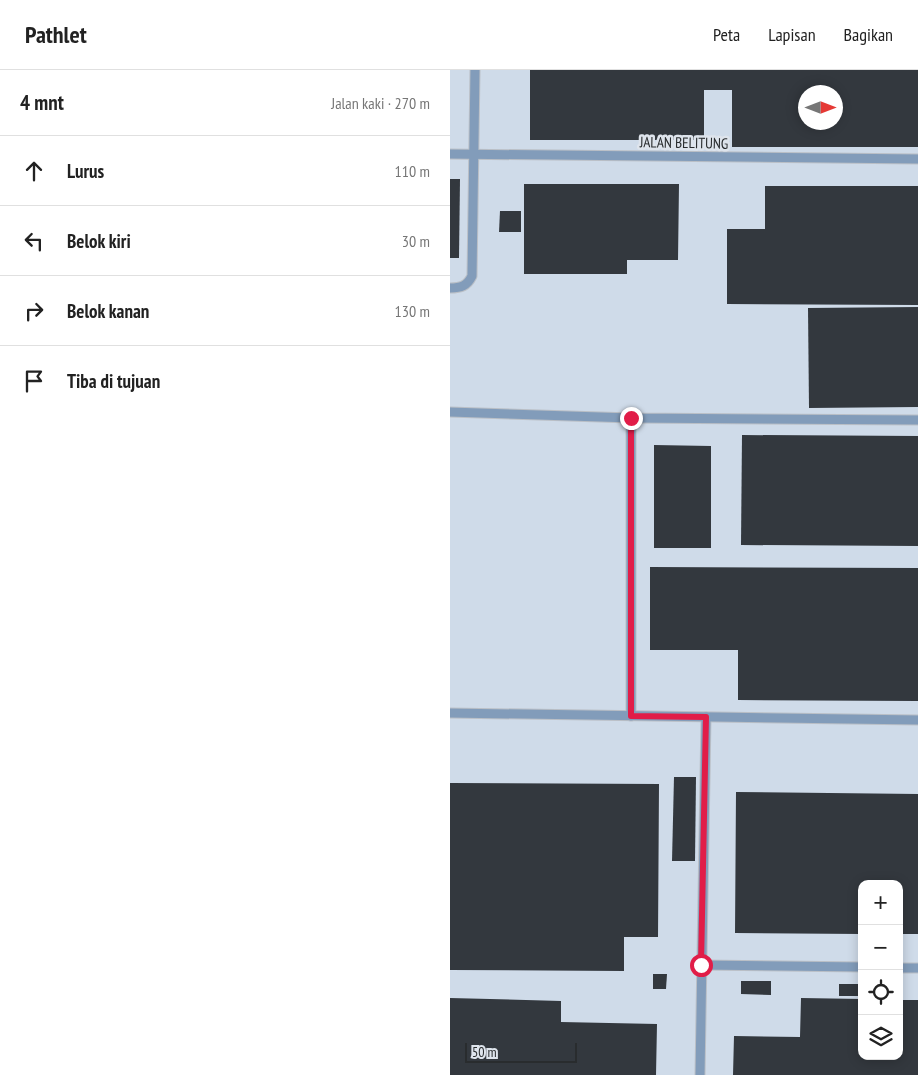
<!DOCTYPE html>
<html lang="id">
<meta charset="utf-8">
<style>
body{margin:0;font-family:"PT Sans Narrow",sans-serif;background:#f2f2f2;color:#222}
.controls{position:absolute;right:15px;bottom:15px;display:grid;overflow:hidden;border-radius:10px;box-shadow:0 2px 12px #0003}
.controls button{width:45px;height:45px;display:grid;place-items:center;padding:0;border:0;border-bottom:1px solid #e0e0e0;background:#fff;color:#222;font:25px sans-serif}
.compass{position:absolute;left:348px;top:15px;width:45px;height:45px;border-radius:50%;background:#fff;box-shadow:0 2px 12px #0003;rotate:90deg}
.scale{position:absolute;left:15px;bottom:12px;width:112px;box-sizing:border-box;padding-left:5px;border:2px solid #292c2e;border-top:0;font-size:14px;line-height:18px;white-space:nowrap;color:#292c2e;-webkit-text-stroke:4px #dee4ec;paint-order:stroke}
.stop{position:absolute;width:15px;height:15px;margin:-11px;border:4px solid #e11d48;border-radius:50%;background:#fff}
.stop.end{background:#e11d48;border-color:#fff;box-shadow:0 1px 5px #0008}
.list{margin:0;padding:0;list-style:none}
h2{display:flex;justify-content:space-between;align-items:center;height:65px;margin:0;padding:0 20px;font-size:21px}
h2 small{font-size:16px;font-weight:400;color:#767676}
.list li{display:grid;grid-template-columns:32px 1fr auto;gap:15px;align-items:center;box-sizing:border-box;height:70px;padding:0 20px;border-top:1px solid #e0e0e0}
.list b{display:block;font-size:19px;white-space:nowrap}
.list em{font-size:16px;font-style:normal;color:#767676}
.icon{flex:none;width:28px;height:28px;fill:none;stroke:currentColor;stroke-width:2;stroke-linecap:round;stroke-linejoin:round}
.map{position:relative;flex:none;width:468px;height:1005px;overflow:hidden}
header{display:flex;align-items:center;gap:30px;box-sizing:border-box;height:70px;padding:0 25px;background:#fff;border-bottom:1px solid #e0e0e0}
header strong{font-size:24px}
nav{display:flex;gap:28px;margin-inline-start:auto;font-size:18px}
main{display:flex}
aside{flex:1;background:#fff}
.map>svg:first-child{display:block}
.built{fill:#cfdbe9;fill-rule:evenodd}
.building{fill:#33383e;fill-rule:evenodd}
.lines{fill:none;stroke-linecap:round;stroke-linejoin:round}
.service-casing{stroke:#babfc6;stroke-width:11}
.service{stroke:#829cba;stroke-width:9}
.route{stroke:#e11d48;stroke-width:6}
.labels{text-anchor:middle;stroke-width:5;stroke-linejoin:round;paint-order:stroke}
.street-label{font-size:15px;fill:#292c2e;stroke:#dee4ec}
</style>
<header>
<strong>Pathlet</strong>
<nav><a>Peta</a><a>Lapisan</a><a>Bagikan</a></nav>
</header>
<main>
<aside>
<h2>4 mnt<small>Jalan kaki · 270 m</small></h2>
<ul class="list">
<li><svg class="icon" aria-label="ahead" viewBox="0 0 24 24"><path d="M12 20V5M6 11l6-6 6 6"/></svg><div><b>Lurus</b></div><em>110 m</em></li>
<li><svg class="icon" aria-label="left" viewBox="0 0 24 24"><path d="M17 20v-9H6M10 6l-5 5 5 5"/></svg><div><b>Belok kiri</b></div><em>30 m</em></li>
<li><svg class="icon" aria-label="right" viewBox="0 0 24 24"><path d="M7 20v-9h11M14 6l5 5-5 5"/></svg><div><b>Belok kanan</b></div><em>130 m</em></li>
<li><svg class="icon" aria-label="arrive" viewBox="0 0 24 24"><path d="M6 21V4h12l-3 4 3 4H6"/></svg><div><b>Tiba di tujuan</b></div></li>
</ul>
</aside>
<div class="map">
<svg width="468" height="1005" viewBox="0 0 468 1005">
<rect width="100%" height="100%" fill="#dee4ec"/>
<!-- built -->
<path class="built" d="M 0,0 L 468,0 L 468,1005 L 0,1005 ZM 356,22 L 386,22 L 386,52 L 356,52 ZM 412,814 L 449,814 L 449,986 L 412,986 Z"/>
<!-- building -->
<g class="building">
<path d="M 80,0 L 468,0 L 468,77 L 282,77 L 282,20 L 254,20 L 254,70 L 80,70 ZM 356,22 L 386,22 L 386,52 L 356,52 Z"/>
<polygon points="0,109 10,109 9,188 0,188"/>
<polygon points="74,114 229,114 228,190 177,190 177,204 74,204"/>
<polygon points="315,116 468,116 468,235 277,234 277,159 315,159"/>
<polygon points="50,141 71,141 71,162 49,162"/>
<polygon points="468,237 468,337 359,338 358,238"/>
<polygon points="292,365 468,366 468,476 291,475"/>
<polygon points="204,375 261,376 261,478 204,478"/>
<polygon points="200,497 468,498 468,631 288,630 288,580 200,580"/>
<polygon points="224,707 246,707 245,791 222,791"/>
<polygon points="0,713 209,714 208,867 174,867 174,901 0,900"/>
<polygon points="286,722 468,724 468,864 449,864 449,814 412,814 412,864 285,863"/>
<polygon points="203,904 217,904 216,919 203,919"/>
<polygon points="291,911 321,911 321,925 291,924"/>
<rect x="389" y="914" width="21" height="12"/>
<polygon points="0,928 111,931 111,952 207,954 206,1005 0,1005"/>
<polygon points="351,928 412,929 412,986 449,986 449,930 468,930 468,1005 283,1005 284,966 350,967"/>
</g>
<g class="lines">
<!-- service casing -->
<g class="service-casing">
<g id="service">
<polyline points="0,84 468,89"/>
<path d="M 0,218 C 11,218 17,216 22,206 L 25,0"/>
<polyline points="0,342 181,348 468,350"/>
<polyline points="181,348 181,646"/>
<polyline points="0,643 468,650"/>
<polyline points="251,895 412,897"/>
<polyline points="449,898 468,898"/>
<polyline points="250,1005 256,647"/>
</g>
</g>
<!-- service -->
<use href="#service" class="service"/>
</g>
<g class="lines">
<!-- route -->
<polyline class="route" points="181,348 181,646 256,647 251,895"/>
</g>
<g class="labels">
<!-- street labels -->
<g class="street-label">
<text transform="translate(234 73) rotate(1)" y="5">JALAN BELITUNG</text>
</g>
</g>
</svg>
<div class="controls">
<button>+</button>
<button>−</button>
<button><svg class="icon" aria-label="locate" viewBox="0 0 24 24"><circle cx="12" cy="12" r="6"/><path d="M12 2v4M12 18v4M2 12h4M18 12h4"/></svg></button>
<button><svg class="icon" aria-label="layers" viewBox="0 0 24 24"><path d="M12 4l9 5-9 5-9-5zM3 14l9 5 9-5"/></svg></button>
</div>
<svg class="compass" viewBox="-18 -18 36 36"><path d="M0-13l5 13h-10z" fill="#e53935"/><path d="M0 13l5-13h-10z" fill="#767676"/></svg>
<div class="scale">50 m</div>
<div class="stop" style="left:251px;top:895px"></div>
<div class="stop end" style="left:181px;top:348px"></div>
</div>
</main>
